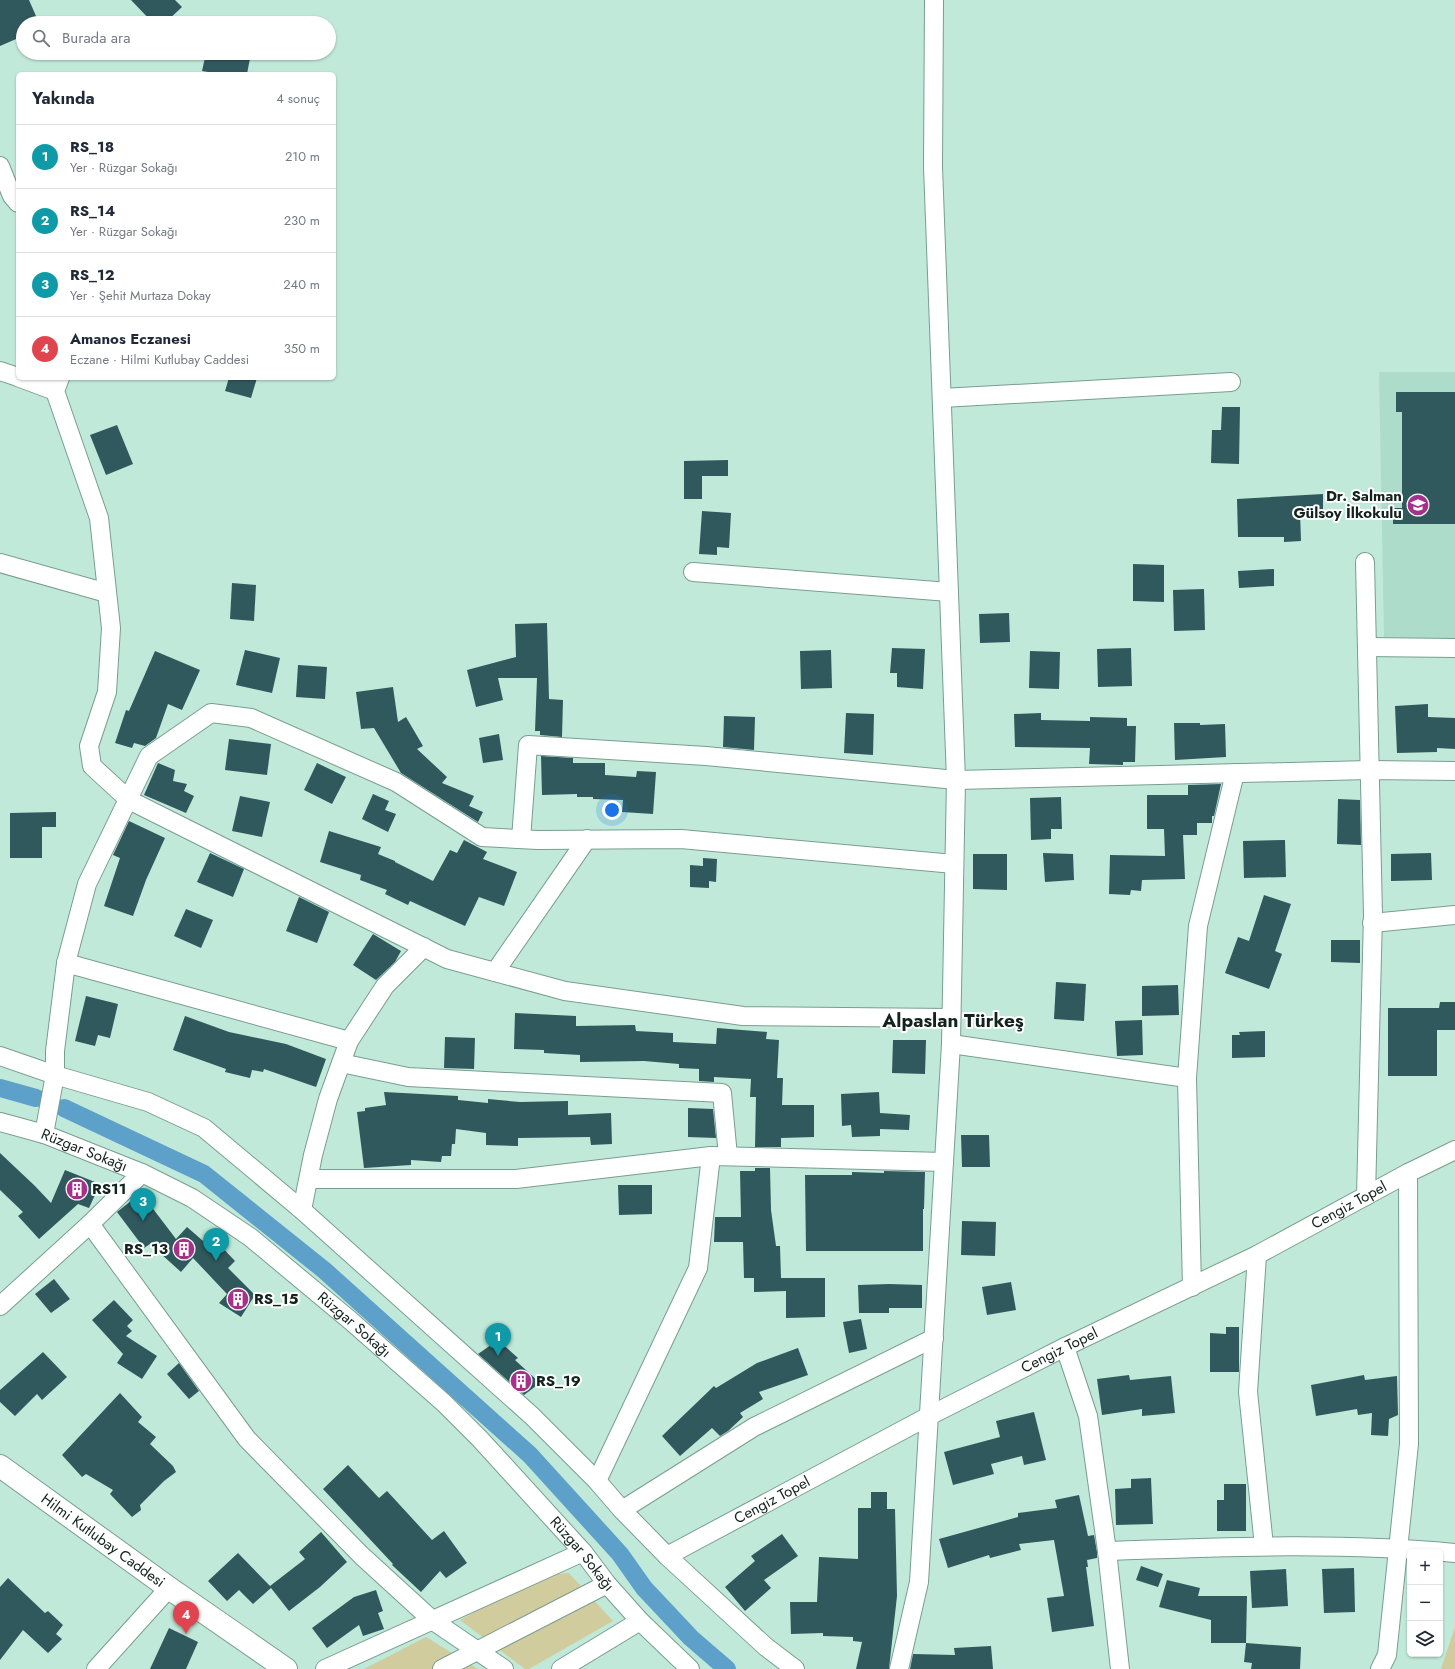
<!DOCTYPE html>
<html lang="tr">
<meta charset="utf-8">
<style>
body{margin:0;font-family:Jost,sans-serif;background:#f2f2f3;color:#1f2937}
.controls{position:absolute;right:12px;bottom:12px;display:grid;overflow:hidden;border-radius:6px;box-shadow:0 1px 3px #0004}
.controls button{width:36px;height:36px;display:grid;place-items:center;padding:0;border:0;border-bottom:1px solid #e0e1e3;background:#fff;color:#1f2937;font:20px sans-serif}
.you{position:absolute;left:612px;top:810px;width:14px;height:14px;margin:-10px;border:3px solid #fff;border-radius:50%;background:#1a73e8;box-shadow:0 0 0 6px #1a73e833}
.badge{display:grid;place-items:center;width:26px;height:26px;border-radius:50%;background:#111827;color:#fff;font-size:13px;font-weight:700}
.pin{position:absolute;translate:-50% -33px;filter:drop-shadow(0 1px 2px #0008)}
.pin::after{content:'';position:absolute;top:21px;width:14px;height:12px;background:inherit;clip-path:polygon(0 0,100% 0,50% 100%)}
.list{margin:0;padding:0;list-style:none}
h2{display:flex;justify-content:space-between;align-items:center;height:52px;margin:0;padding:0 16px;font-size:17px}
h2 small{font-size:13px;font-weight:400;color:#747a83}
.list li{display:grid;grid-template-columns:26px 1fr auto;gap:12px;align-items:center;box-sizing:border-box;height:64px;padding:0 16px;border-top:1px solid #e0e1e3}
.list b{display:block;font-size:15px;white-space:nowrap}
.list p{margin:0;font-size:13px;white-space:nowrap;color:#747a83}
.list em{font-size:13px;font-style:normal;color:#747a83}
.icon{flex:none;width:22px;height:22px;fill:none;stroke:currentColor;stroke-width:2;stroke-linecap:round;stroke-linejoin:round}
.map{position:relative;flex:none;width:1455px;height:1669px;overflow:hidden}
.search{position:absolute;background:#fff;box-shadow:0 1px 3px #0004;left:16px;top:16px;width:320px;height:44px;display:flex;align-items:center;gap:10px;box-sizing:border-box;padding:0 14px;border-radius:22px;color:#747a83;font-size:15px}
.panel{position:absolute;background:#fff;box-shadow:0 1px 3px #0004;left:16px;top:72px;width:320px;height:308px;border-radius:6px}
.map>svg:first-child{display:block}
.built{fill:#adddca}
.green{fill:#d1cc9e}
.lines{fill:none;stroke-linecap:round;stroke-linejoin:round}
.canal{stroke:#5da0ca;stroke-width:18}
.building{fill:#30595d}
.street-casing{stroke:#789e90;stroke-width:20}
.secondary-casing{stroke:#789e90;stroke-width:24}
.street{stroke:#fff;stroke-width:18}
.secondary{stroke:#fff;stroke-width:22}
.labels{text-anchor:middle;stroke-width:4;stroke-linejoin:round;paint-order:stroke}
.poi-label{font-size:15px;font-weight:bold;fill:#12221c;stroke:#fff;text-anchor:start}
.street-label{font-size:15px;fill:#12221c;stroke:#fff}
.district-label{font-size:19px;font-weight:bold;fill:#12221c;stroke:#fff}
</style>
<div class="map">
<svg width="1455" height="1669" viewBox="0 0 1455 1669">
<rect width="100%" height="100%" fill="#c1e9d9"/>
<!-- built -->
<polygon class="built" points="1379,372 1455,372 1455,639 1384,637"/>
<!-- green -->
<g class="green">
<polygon points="569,1573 613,1621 529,1669 525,1669 460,1620 543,1575"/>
<polygon points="1455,1627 1455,1669 1441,1669"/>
<polygon points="426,1637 478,1669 364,1669"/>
</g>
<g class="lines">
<!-- canal -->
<g class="canal">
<polyline points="0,1088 36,1098"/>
<polyline points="64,1108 204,1174 324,1270 530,1455 620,1554 644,1588 691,1638 727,1669"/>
</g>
</g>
<!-- building -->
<g class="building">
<polygon points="0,0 29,0 39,23 23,23 23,36 0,46"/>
<polygon points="131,0 175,0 182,7 165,23 153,23"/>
<polygon points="206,53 251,53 247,74 220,74 202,71"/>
<polygon points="229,378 257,378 251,398 225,391"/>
<polygon points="1396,392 1455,392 1455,524 1393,524 1393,508 1402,508 1402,412 1396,412"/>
<polygon points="1222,407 1240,407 1239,464 1211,463 1212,430 1221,430"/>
<polygon points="117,425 133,464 106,475 90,435"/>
<polygon points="728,460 728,476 702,476 702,499 684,499 684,461"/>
<polygon points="1323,494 1323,511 1300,512 1301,541 1284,542 1284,537 1238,537 1237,499"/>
<polygon points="702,511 731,513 729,548 717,547 717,555 699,554"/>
<polygon points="1133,564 1164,565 1164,602 1133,601"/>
<polygon points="1274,569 1274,586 1239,588 1238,571"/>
<polygon points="232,583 256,585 254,621 230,619"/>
<polygon points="1204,589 1205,630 1174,631 1173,590"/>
<polygon points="1009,613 1010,642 980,643 979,614"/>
<polygon points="547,623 549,699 563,700 562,737 540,735 540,731 535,731 537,678 498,678 503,700 476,707 467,670 516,657 515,624"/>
<polygon points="892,648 925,649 923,689 897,687 897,673 890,673"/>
<polygon points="1131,648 1132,686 1098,687 1097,649"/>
<polygon points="245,650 280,658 272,693 236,685"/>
<polygon points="831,650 832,688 801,689 800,651"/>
<polygon points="155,651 200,670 182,710 168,704 156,738 145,746 134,743 132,748 115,743 126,710 129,711"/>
<polygon points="1030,651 1060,652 1059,689 1029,688"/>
<polygon points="298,665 327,667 325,699 296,697"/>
<polygon points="393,687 398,722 406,717 423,746 417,749 447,777 442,783 474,796 469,806 483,812 478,822 401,773 374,728 361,729 356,692"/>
<polygon points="1428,704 1428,717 1455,718 1455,749 1437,748 1437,752 1397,753 1395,706"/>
<polygon points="846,713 874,714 873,755 844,753"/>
<polygon points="1041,713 1041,720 1090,721 1090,717 1127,718 1127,726 1136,726 1135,762 1123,762 1123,765 1089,764 1090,748 1015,747 1014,714"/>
<polygon points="724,716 755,717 754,750 723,747"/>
<polygon points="1174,723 1200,723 1200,725 1225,724 1226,757 1175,760"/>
<polygon points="499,734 503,760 483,763 479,738"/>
<polygon points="229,739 271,744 267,775 225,770"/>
<polygon points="541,756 573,758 573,763 605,763 605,775 636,777 637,771 656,772 653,814 622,812 623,800 593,799 593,797 577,797 577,794 542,795"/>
<polygon points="158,763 175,770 173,781 187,784 184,791 194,796 186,813 144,795"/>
<polygon points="317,763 346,777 332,804 304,790"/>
<polygon points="1221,784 1214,816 1212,816 1212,823 1197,823 1197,835 1183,835 1185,879 1142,880 1141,891 1131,890 1130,895 1109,894 1110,855 1165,856 1164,829 1147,829 1147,795 1188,795 1188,785"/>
<polygon points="373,794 389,801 385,810 396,814 388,832 362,819"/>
<polygon points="240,796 270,802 262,837 232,831"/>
<polygon points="1061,797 1062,829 1051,829 1051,839 1031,840 1030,798"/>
<polygon points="1338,799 1360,800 1361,845 1337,844"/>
<polygon points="56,812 56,827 42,827 42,858 10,858 10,813"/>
<polygon points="129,821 165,838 146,880 133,916 104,906 120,858 113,855"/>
<polygon points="329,831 381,847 378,854 395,861 395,862 433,881 450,850 457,853 464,840 487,852 483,859 517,872 504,906 479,897 465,926 410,901 408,905 385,894 387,890 360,880 361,875 320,862"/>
<polygon points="1285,840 1286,877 1244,878 1243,841"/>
<polygon points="210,853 244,869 233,897 197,882"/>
<polygon points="1043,853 1073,854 1074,880 1045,882"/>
<polygon points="1431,853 1432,880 1391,881 1391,854"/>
<polygon points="973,854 1007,854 1007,890 973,889"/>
<polygon points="703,858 717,859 716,882 709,881 709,888 690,887 690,865 703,866"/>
<polygon points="1264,895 1291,904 1275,951 1282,954 1269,989 1225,973 1238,937 1249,941"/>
<polygon points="299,897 329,912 317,943 286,931"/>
<polygon points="186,909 213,920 201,948 174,936"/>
<polygon points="373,934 401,951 395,962 376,980 353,965"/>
<polygon points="1331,940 1360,940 1360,963 1331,962"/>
<polygon points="1056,982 1086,984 1084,1021 1054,1019"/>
<polygon points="1178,985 1179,1015 1142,1016 1142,986"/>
<polygon points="86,996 118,1004 110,1038 98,1035 95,1046 75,1041"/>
<polygon points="1440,1002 1455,1002 1455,1030 1437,1030 1437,1076 1388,1076 1388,1008 1439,1008"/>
<polygon points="515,1013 576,1016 576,1026 635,1025 636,1031 673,1033 673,1042 716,1044 717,1028 767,1032 766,1039 779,1040 777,1078 783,1078 782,1105 814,1105 814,1137 781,1138 781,1147 755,1147 756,1097 750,1097 751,1079 714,1077 714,1082 699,1081 699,1069 679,1068 679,1064 644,1061 580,1062 580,1055 544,1053 544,1050 514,1049"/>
<polygon points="185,1016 229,1032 286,1044 326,1059 316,1087 264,1069 263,1072 252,1070 250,1078 225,1072 226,1069 173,1050"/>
<polygon points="1142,1020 1143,1055 1117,1056 1115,1021"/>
<polygon points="1265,1031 1265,1057 1232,1058 1232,1035 1240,1035 1239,1032"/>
<polygon points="445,1037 475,1038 474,1069 444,1068"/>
<polygon points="893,1040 926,1040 925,1074 892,1073"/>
<polygon points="384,1092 458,1096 458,1100 488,1103 488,1099 520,1102 568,1101 568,1115 611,1113 612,1144 591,1145 590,1137 518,1138 518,1146 486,1145 486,1133 456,1129 455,1144 452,1144 451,1156 442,1156 441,1162 411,1160 411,1165 364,1168 357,1112 365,1111 365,1108 386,1105"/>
<polygon points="879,1092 880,1113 910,1115 909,1130 880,1129 880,1136 852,1137 851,1125 842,1126 841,1094"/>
<polygon points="688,1108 713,1109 716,1138 688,1137"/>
<polygon points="961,1135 989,1135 990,1167 962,1167"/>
<polygon points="0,1153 35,1186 51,1203 65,1170 100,1184 89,1208 78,1204 39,1239 18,1216 23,1212 0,1190"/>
<polygon points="755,1168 770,1168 771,1210 776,1246 780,1246 781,1278 825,1278 825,1317 786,1318 786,1291 754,1292 754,1278 744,1278 743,1242 714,1242 715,1217 741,1217 740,1171 755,1171"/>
<polygon points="884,1171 925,1172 924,1209 923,1209 923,1251 806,1251 805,1175 852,1175 852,1172 884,1173"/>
<polygon points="618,1185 652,1185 652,1214 619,1215"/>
<polygon points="141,1193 176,1239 187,1227 210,1247 217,1242 235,1261 228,1268 255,1295 241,1317 219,1303 227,1294 193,1258 181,1272 150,1244 144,1248 117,1212"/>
<polygon points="962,1221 996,1222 995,1256 961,1255"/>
<polygon points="54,1279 70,1299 51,1313 35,1294"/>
<polygon points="1011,1282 1016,1310 987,1315 982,1287"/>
<polygon points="889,1284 922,1285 922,1308 889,1308 889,1313 859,1313 858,1285"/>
<polygon points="114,1300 133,1320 127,1326 132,1331 126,1336 157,1356 142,1379 117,1363 123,1354 92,1320"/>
<polygon points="861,1319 867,1349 849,1353 843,1322"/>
<polygon points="1226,1327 1239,1327 1239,1372 1210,1372 1210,1333 1226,1334"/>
<polygon points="498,1340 518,1358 515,1360 540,1383 524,1395 478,1354"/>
<polygon points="798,1348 808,1375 759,1392 763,1399 740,1413 743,1417 728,1431 720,1436 712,1428 680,1456 662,1436 714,1386 716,1388 757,1363"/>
<polygon points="43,1352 67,1377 42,1400 37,1394 15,1416 0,1402 0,1390"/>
<polygon points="179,1363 199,1391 189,1399 167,1374"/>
<polygon points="1129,1375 1130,1380 1171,1376 1175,1413 1142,1416 1142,1409 1102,1415 1097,1379"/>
<polygon points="1364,1375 1365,1380 1397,1376 1398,1415 1389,1419 1388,1436 1371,1435 1372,1413 1358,1415 1357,1409 1316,1416 1311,1385"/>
<polygon points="120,1393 142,1417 138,1422 156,1437 150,1444 173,1466 176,1472 164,1481 140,1505 141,1510 132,1517 110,1494 113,1490 86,1474 82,1477 62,1455"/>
<polygon points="1034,1412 1046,1460 1024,1465 1022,1456 991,1464 994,1474 953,1485 944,1452 1000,1437 996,1421"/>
<polygon points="348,1465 379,1498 387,1491 432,1540 444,1531 467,1563 446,1578 440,1571 421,1592 392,1565 393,1564 323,1489"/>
<polygon points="1151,1478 1153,1524 1116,1525 1115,1489 1131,1488 1131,1479"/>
<polygon points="1224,1484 1246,1484 1246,1531 1217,1531 1217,1500 1224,1500"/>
<polygon points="871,1492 887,1492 887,1509 895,1509 897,1596 889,1669 856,1669 862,1642 853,1641 853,1637 823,1636 823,1633 791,1634 790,1602 817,1602 819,1557 858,1559 858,1508 871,1508"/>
<polygon points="1079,1495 1088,1536 1094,1535 1097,1552 1097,1558 1087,1560 1088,1567 1086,1567 1094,1626 1052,1632 1047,1598 1064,1596 1054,1540 1019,1544 1021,1550 990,1558 989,1555 948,1568 939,1539 1018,1517 1018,1513 1057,1508 1055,1500"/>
<polygon points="321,1532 347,1562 320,1587 289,1611 271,1588 253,1604 239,1590 227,1601 208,1581 238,1553 270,1586 305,1559 299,1552"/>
<polygon points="782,1534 798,1556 764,1580 771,1588 745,1611 725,1587 755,1561 751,1556"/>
<polygon points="1141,1566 1163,1574 1158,1587 1136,1580"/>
<polygon points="1354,1568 1355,1612 1324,1613 1322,1569"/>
<polygon points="1286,1569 1288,1606 1252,1608 1250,1571"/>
<polygon points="8,1578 45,1613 48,1611 63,1625 56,1634 62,1639 48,1653 23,1630 0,1660 0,1587"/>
<polygon points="1167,1580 1200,1588 1198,1596 1247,1596 1246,1643 1211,1643 1211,1620 1159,1607"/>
<polygon points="376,1590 383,1611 378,1613 384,1629 363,1636 359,1625 327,1648 312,1628 354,1597"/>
<polygon points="169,1628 198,1642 186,1669 150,1669"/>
<polygon points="1246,1643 1301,1647 1300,1669 1251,1669 1252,1663 1244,1662"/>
<polygon points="991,1646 993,1669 910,1669 913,1654 955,1655 954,1648"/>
</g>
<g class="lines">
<!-- street casing -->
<g class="street-casing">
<g id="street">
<polyline points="0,166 12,196 18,203"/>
<polyline points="0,371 18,377"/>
<polyline points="20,378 55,391"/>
<polyline points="60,378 55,391 99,518 111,628 107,692 89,746 92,766 129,800 447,959 565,991 743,1016 951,1018"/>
<polyline points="942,398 1231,382"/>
<polyline points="1365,562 1373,915 1366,1196"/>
<polyline points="0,563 107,593"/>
<polyline points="693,572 949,592"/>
<polyline points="1367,647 1455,648"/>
<polyline points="521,839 528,745 706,756 956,780 1369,770 1455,771"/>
<polyline points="1372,923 1455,915"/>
<polyline points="424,947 385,986 349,1041 328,1099 313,1155 302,1210 532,1416 597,1481 622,1510 667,1556 766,1647 795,1669"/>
<polyline points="66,963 349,1041"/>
<polyline points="495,972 587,839"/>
<polyline points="951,1044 1187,1078"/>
<polyline points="0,1056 55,1075 148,1102 204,1128 302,1210"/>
<polyline points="341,1063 408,1077 722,1093 728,1156"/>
<path id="s1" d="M 0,1122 L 44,1134 L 142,1173 L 192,1198 L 250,1237 L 351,1321 L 444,1403 L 480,1439 L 583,1552 L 607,1584 L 640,1621 L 690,1669"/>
<polyline points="44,1134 55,1075 55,1051 66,963 87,884 149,756 211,713 251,718 396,782 482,837 538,840 681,839 954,864"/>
<polyline points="309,1179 516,1179 711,1156 944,1162"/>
<polyline points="90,1224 247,1439 362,1556 432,1620 504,1669"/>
<polyline points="1257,1255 1248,1392 1264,1546"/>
<polyline points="1192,1287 1187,1078 1198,926 1235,773"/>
<polyline points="0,1306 90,1224 142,1173"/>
<polyline points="1065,1347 1088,1416 1107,1551 1120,1669"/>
<polyline points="597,1481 698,1268 711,1156"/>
<polyline points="622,1510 754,1427 934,1338"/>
<path d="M 1107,1551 C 1223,1547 1339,1542 1455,1553"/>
<path id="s2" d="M 667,1556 L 929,1416 L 1065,1347 L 1257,1255 L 1408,1173 L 1455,1150"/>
<polyline points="96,1669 169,1588"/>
<polyline points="325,1669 583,1552"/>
<polyline points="442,1669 607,1584"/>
<polyline points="561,1669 640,1621"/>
<polyline points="899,1669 919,1582 951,1044 956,780 933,167 934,0"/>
<polyline points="1380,1669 1387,1655 1409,1444 1408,1173"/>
</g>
</g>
<!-- secondary casing -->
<g class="secondary-casing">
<g id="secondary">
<path id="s3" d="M 0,1466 L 169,1588 L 286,1669"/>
</g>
</g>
<!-- street -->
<use href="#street" class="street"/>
<!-- secondary -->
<use href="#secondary" class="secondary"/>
</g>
<!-- icons -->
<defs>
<g id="school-disc" transform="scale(1.15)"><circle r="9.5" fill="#a5318b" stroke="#fff"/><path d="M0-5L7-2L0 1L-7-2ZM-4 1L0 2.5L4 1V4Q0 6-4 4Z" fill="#fff"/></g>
<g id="building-disc" transform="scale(1.15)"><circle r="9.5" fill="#a5318b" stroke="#fff"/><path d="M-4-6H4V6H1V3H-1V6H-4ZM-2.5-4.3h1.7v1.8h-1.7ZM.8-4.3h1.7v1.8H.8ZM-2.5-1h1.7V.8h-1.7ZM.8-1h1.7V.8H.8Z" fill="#fff"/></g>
</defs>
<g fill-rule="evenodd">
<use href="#school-disc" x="1418" y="505"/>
<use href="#building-disc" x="77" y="1189"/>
<use href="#building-disc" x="184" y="1249"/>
<use href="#building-disc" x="238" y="1299"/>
<use href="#building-disc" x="521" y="1381"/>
</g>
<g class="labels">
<!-- poi labels -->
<g class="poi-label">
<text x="1402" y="501" text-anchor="end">Dr. Salman<tspan x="1402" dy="17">Gülsoy İlkokulu</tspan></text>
<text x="92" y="1194">RS11</text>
<text x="168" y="1254" text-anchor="end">RS_13</text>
<text x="254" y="1304">RS_15</text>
<text x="536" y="1386">RS_19</text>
</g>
<!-- street labels -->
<g class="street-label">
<text dy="5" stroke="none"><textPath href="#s1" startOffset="89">Rüzgar Sokağı</textPath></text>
<text dy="5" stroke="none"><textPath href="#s2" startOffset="767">Cengiz Topel</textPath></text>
<text dy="5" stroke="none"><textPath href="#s1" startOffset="413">Rüzgar Sokağı</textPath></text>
<text dy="5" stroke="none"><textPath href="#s2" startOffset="443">Cengiz Topel</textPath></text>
<text dy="5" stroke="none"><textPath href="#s2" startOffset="119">Cengiz Topel</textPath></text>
<text dy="5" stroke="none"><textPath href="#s3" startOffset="127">Hilmi Kutlubay Caddesi</textPath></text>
<text dy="5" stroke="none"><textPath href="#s1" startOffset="737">Rüzgar Sokağı</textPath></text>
</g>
<!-- district labels -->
<g class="district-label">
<text x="953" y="1027">Alpaslan Türkeş</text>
</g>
</g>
</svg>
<div class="controls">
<button>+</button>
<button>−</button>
<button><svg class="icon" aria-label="layers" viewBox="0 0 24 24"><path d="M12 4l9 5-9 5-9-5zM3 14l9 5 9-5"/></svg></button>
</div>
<div class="you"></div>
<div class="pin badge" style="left:498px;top:1356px;background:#0f9aa8">1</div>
<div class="pin badge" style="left:216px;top:1261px;background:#0f9aa8">2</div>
<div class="pin badge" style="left:143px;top:1221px;background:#0f9aa8">3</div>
<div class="pin badge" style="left:186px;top:1634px;background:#e0444e">4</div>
<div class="search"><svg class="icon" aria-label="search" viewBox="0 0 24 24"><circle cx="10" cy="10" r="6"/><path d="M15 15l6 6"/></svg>Burada ara</div>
<section class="panel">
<h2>Yakında<small>4 sonuç</small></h2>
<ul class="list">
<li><span class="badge" style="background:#0f9aa8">1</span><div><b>RS_18</b><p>Yer · Rüzgar Sokağı</p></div><em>210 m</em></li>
<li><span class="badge" style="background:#0f9aa8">2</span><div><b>RS_14</b><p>Yer · Rüzgar Sokağı</p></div><em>230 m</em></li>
<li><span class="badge" style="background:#0f9aa8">3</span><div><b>RS_12</b><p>Yer · Şehit Murtaza Dokay</p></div><em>240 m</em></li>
<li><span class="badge" style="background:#e0444e">4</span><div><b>Amanos Eczanesi</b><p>Eczane · Hilmi Kutlubay Caddesi</p></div><em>350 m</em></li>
</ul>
</section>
</div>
